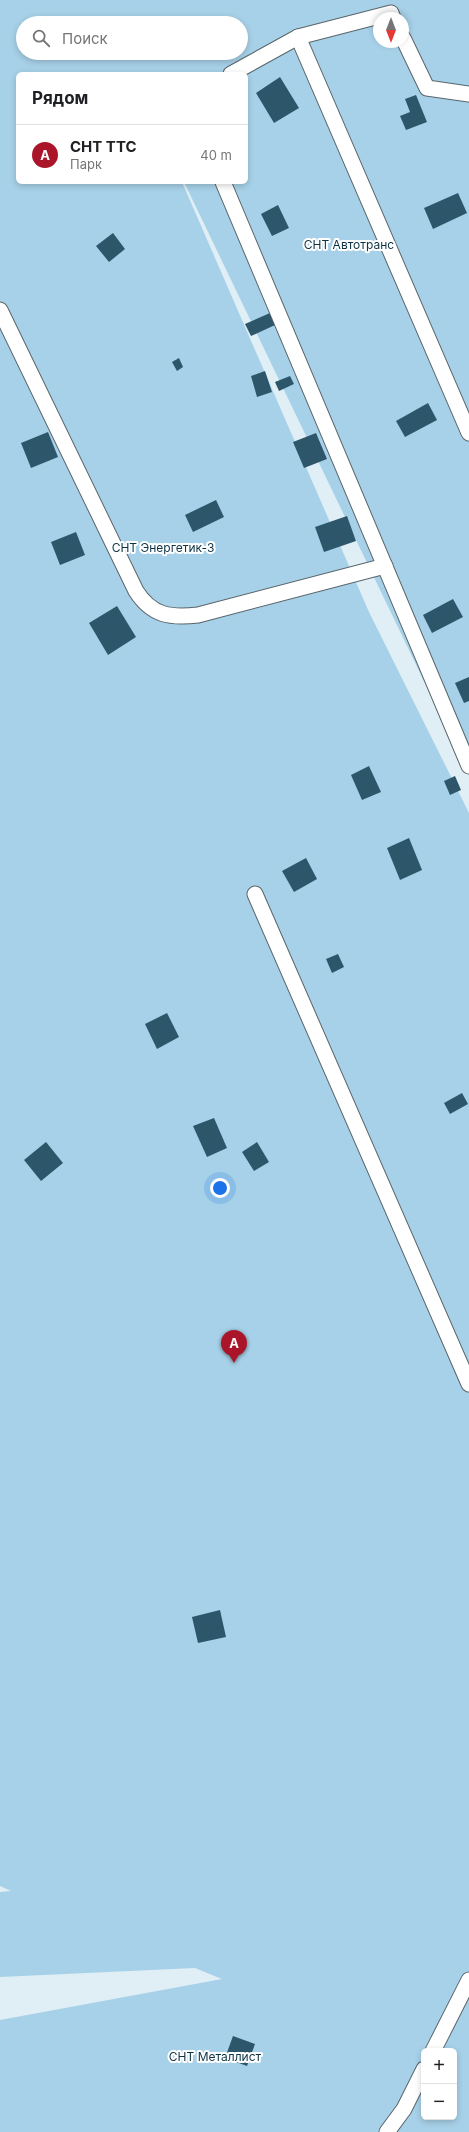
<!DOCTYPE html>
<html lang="ru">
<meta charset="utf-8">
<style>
body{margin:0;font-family:Inter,sans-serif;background:#f2f2f2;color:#202124}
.controls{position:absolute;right:12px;bottom:12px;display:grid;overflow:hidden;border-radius:6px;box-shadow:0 2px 6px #0003}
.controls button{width:36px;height:36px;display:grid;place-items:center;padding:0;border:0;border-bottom:1px solid #e0e0e0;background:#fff;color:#202124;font:20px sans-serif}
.compass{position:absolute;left:373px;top:12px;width:36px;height:36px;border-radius:50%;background:#fff;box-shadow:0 2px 6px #0003;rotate:180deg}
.you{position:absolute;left:220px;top:1188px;width:14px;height:14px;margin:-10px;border:3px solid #fff;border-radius:50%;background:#1a73e8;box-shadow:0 0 0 6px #1a73e833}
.badge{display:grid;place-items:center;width:26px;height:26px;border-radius:50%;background:#aa152a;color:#fff;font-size:13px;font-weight:700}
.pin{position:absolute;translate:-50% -33px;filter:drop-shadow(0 1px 2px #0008)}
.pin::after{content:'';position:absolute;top:21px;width:14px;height:12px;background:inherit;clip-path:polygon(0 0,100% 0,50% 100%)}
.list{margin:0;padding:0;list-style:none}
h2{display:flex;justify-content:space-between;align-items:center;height:52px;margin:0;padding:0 16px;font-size:17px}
h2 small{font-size:13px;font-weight:400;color:#757577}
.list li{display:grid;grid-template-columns:26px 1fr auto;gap:12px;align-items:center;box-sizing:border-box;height:60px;padding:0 16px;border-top:1px solid #e0e0e0}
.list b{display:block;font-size:15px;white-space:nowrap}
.list p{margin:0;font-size:13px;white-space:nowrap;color:#757577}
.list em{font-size:13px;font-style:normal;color:#757577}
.icon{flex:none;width:22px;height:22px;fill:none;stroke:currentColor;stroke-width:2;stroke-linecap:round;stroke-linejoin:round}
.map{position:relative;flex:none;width:469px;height:2132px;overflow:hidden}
.search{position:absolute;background:#fff;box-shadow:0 2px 6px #0003;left:16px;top:16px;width:232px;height:44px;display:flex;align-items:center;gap:10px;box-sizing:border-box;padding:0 14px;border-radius:22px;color:#757577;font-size:15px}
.panel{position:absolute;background:#fff;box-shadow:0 2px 6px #0003;left:16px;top:72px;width:232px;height:112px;border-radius:6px}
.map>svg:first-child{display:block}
.green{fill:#a7d1e8;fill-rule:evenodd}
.building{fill:#2d566b}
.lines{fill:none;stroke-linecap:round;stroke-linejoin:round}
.lane-casing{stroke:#59656b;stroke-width:17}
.lane{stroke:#fff;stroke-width:15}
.labels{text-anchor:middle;stroke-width:4;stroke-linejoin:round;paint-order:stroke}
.park-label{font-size:12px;fill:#0c3344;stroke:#fff}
</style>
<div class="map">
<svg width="469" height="2132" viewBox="0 0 469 2132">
<rect width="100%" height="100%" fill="#e0eef5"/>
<!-- green -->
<path class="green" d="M 0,0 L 469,0 L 469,775 L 184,182 L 246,182 L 246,74 L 18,74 L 18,182 L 182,182 L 369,612 L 469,813 L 469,2132 L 0,2132 L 0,2020 L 222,1979 L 195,1968 L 0,1977 L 0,1892 L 11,1891 L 0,1886 ZM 379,18 L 403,18 L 403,42 L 379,42 ZM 23,23 L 241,23 L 241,53 L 23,53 ZM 424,2051 L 454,2051 L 454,2117 L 424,2117 Z"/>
<!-- building -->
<g class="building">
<polygon points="280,77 299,108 274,123 256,93"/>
<polygon points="416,95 427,122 406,130 400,116 410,112 405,99"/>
<polygon points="458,193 467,213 433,229 424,208"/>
<polygon points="278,205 289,228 272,236 261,214"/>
<polygon points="113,233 125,249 109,262 96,246"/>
<polygon points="270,313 275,325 251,336 245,324"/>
<polygon points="179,358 183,367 177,371 172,362"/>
<polygon points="265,371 272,392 257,397 251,376"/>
<polygon points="290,376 294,384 279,391 275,382"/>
<polygon points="428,403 437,420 405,437 396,421"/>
<polygon points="48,432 58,457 31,468 21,443"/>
<polygon points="316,433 327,459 304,468 293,442"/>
<polygon points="216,500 224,517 193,532 185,515"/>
<polygon points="347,516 356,541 324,552 315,527"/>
<polygon points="76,532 85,555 60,565 51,542"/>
<polygon points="453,599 463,617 432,633 423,615"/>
<polygon points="117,606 136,637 108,655 89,623"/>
<polygon points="469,677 469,701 464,703 455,683"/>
<polygon points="369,766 381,792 362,800 351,775"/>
<polygon points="455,776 461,790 450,795 444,781"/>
<polygon points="409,838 422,870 400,880 387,848"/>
<polygon points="306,858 317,879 294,892 282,871"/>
<polygon points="338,954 344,967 332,973 326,959"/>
<polygon points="167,1013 179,1037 157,1049 145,1024"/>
<polygon points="462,1093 468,1104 450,1114 444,1103"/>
<polygon points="214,1118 227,1148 207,1157 193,1126"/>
<polygon points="46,1142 63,1163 41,1181 24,1160"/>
<polygon points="257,1142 269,1162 254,1171 242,1152"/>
<polygon points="220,1610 226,1637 198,1643 192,1617"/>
<polygon points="233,2036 255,2044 247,2066 225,2058"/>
</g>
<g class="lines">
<!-- lane casing -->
<g class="lane-casing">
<g id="lane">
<polyline points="298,37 469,433"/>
<polyline points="403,38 427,88 469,94"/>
<polyline points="231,74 298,37 391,13 393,18"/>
<polyline points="223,182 469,766"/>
<path d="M 0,310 L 136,591 C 152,616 170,618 198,615 L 385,566"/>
<polyline points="255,894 469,1384"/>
<polyline points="433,2051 469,1980"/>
<polyline points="387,2132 404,2109 424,2069"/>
</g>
</g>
<!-- lane -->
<use href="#lane" class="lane"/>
</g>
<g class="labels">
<!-- park labels -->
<g class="park-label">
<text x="349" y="249">СНТ Автотранс</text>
<text x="163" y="552">СНТ Энергетик-3</text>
<text x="215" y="2061">СНТ Металлист</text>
</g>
</g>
</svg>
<div class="controls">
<button>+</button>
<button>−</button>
</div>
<svg class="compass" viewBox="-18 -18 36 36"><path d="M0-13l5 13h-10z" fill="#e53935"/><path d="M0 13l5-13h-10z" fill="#757577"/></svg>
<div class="you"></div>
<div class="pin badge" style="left:234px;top:1363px">A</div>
<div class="search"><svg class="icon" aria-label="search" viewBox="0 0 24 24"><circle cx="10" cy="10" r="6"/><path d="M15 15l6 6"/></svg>Поиск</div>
<section class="panel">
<h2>Рядом<small></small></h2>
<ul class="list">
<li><span class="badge">A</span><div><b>СНТ ТТС</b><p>Парк</p></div><em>40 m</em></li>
</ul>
</section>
</div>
